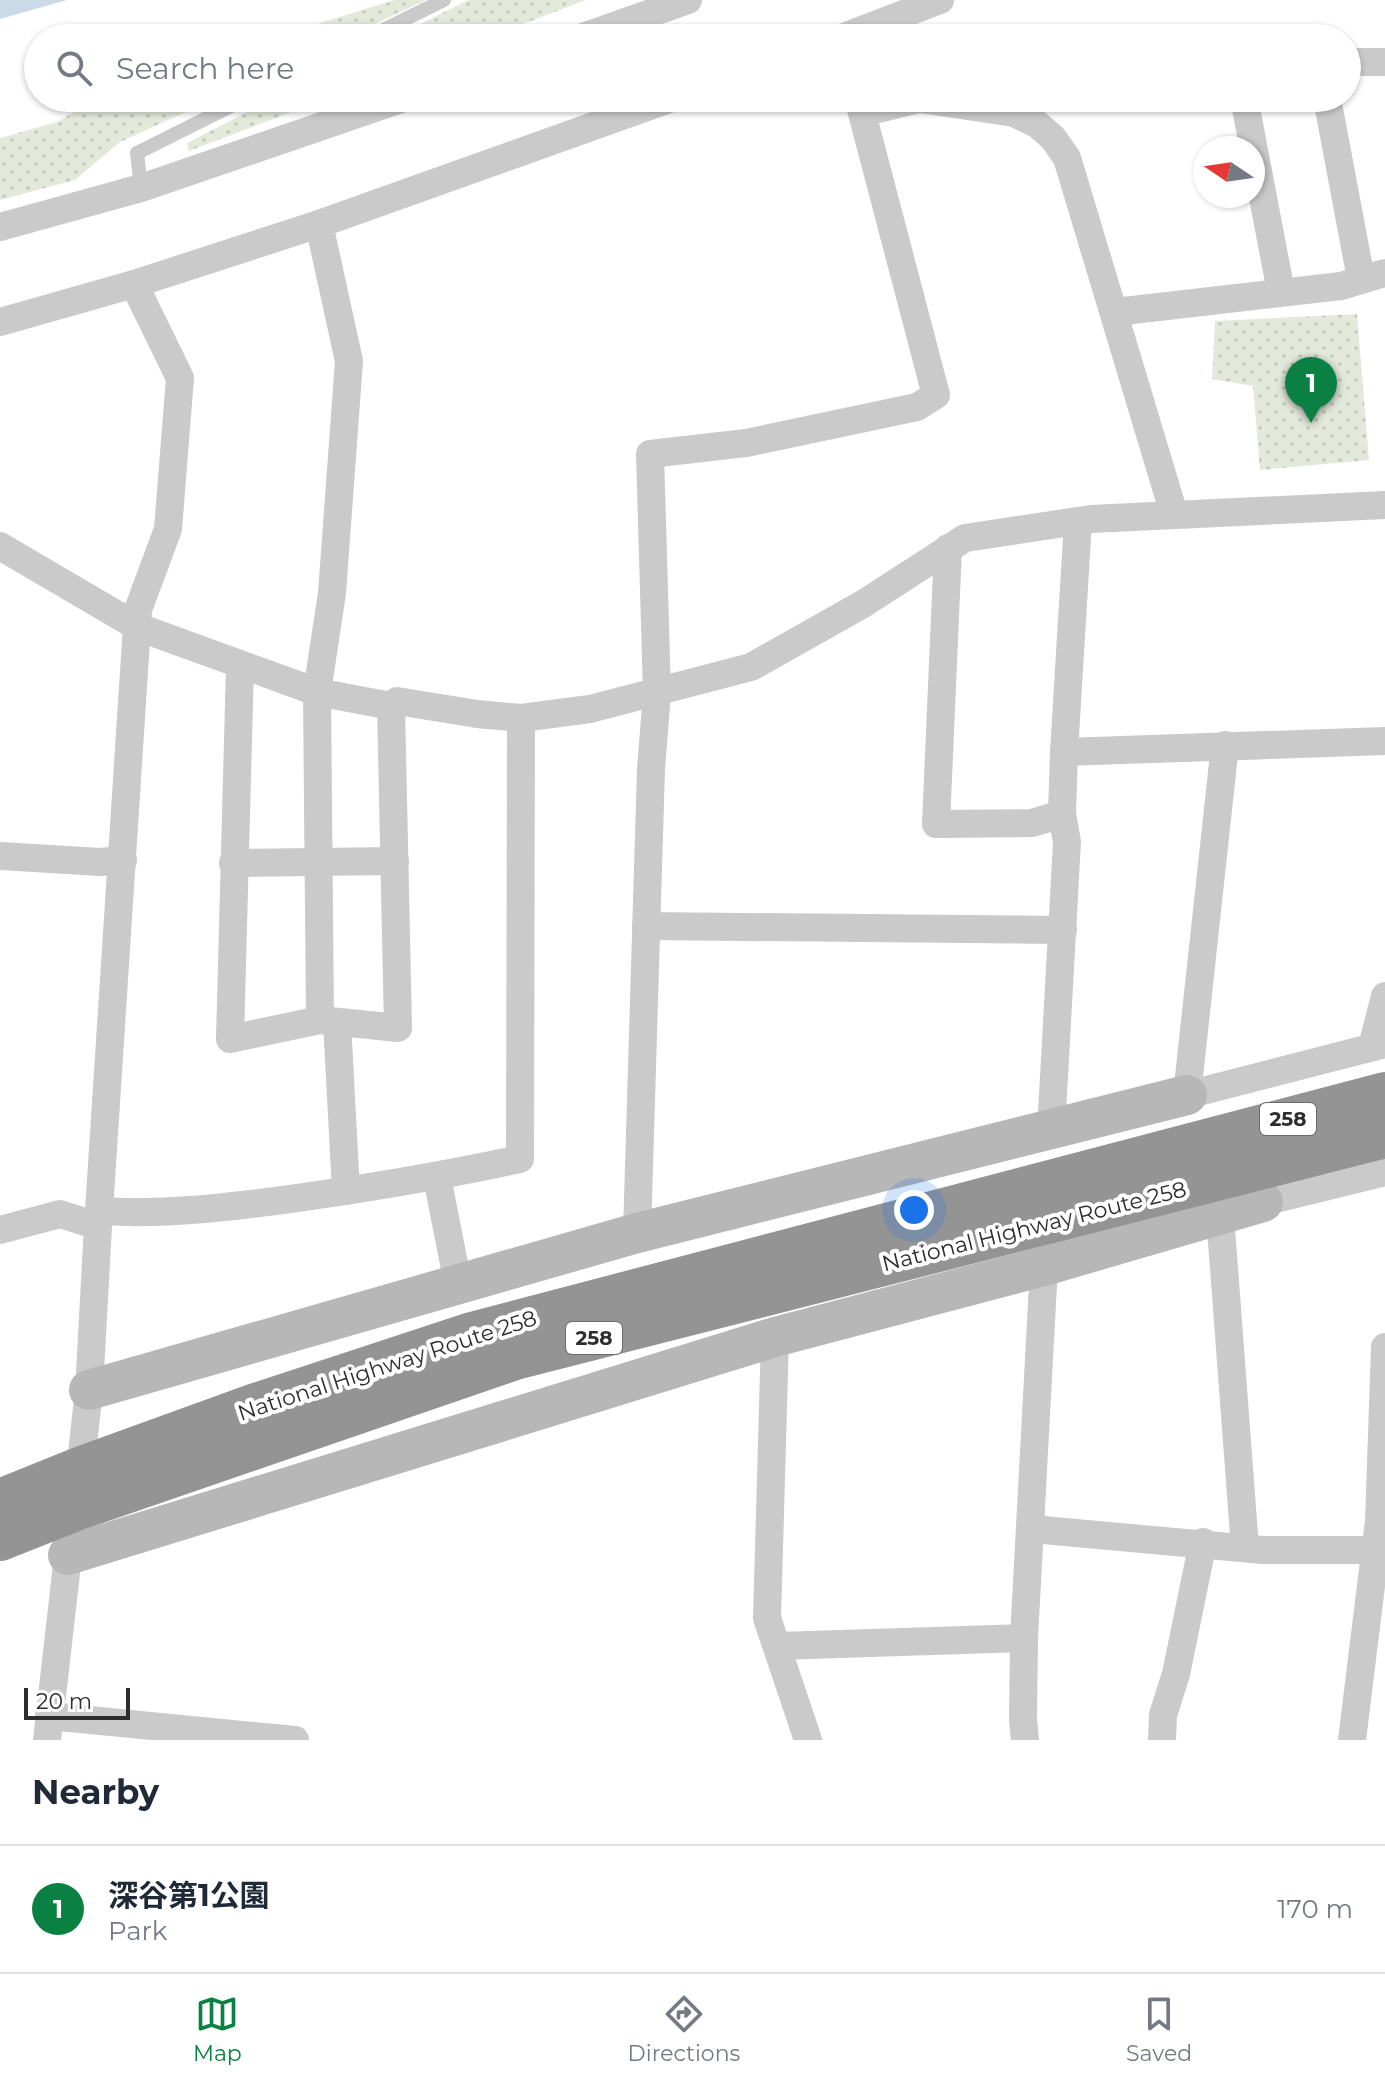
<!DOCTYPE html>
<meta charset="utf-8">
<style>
body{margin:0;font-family:Montserrat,"Noto Sans JP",sans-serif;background:#f6f6f7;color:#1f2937}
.compass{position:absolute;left:1193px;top:136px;width:72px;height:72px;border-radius:50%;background:#fff;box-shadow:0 2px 6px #0004;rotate:283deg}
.scale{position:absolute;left:24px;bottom:20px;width:106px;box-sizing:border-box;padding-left:8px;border:4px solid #2d2d2d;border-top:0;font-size:22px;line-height:28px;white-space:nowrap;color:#2d2d2d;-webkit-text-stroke:6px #fff;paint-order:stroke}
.you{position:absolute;left:914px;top:1210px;width:28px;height:28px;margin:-20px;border:6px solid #fff;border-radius:50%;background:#1a73e8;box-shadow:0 0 0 12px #1a73e833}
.badge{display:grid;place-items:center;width:52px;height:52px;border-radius:50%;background:#0b8043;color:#fff;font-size:26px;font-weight:700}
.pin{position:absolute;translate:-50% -66px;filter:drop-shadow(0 2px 4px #0008)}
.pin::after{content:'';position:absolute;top:42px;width:28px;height:24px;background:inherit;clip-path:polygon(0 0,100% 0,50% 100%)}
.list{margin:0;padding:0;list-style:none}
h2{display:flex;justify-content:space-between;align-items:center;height:104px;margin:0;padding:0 32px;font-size:34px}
h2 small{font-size:26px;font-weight:400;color:#747a83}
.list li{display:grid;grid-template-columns:52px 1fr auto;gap:24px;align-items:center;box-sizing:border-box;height:128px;padding:0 32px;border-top:2px solid #e0e1e3}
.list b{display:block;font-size:30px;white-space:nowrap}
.list p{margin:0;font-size:26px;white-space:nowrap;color:#747a83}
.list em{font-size:26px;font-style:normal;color:#747a83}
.icon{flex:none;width:44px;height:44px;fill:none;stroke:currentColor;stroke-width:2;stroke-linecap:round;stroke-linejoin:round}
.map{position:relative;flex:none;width:1385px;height:1740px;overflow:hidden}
.search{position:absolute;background:#fff;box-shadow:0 2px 6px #0004;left:24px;right:24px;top:24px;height:88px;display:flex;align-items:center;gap:20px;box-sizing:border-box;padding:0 28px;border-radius:44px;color:#747a83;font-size:30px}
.sheet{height:232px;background:#fff}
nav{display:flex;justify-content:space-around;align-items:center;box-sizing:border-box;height:112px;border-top:2px solid #e0e1e3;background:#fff;font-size:22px;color:#747a83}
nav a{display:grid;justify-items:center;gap:4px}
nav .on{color:#0b8043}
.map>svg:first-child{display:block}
.grass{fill:url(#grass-dots)}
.water{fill:#c9dbe8}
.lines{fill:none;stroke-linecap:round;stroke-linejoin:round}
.lane{stroke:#cacaca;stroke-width:14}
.street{stroke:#cacaca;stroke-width:28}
.secondary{stroke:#b7b7b7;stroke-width:40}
.highway{stroke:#949494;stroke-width:44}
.labels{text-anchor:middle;stroke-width:8;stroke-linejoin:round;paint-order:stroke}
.shield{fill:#fff;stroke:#6c6c6c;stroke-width:2}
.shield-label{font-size:20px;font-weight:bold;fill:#2d2d2d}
.street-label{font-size:22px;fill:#2d2d2d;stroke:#fff}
</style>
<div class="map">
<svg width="1385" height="1740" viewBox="0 0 1385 1740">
<defs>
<pattern id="grass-dots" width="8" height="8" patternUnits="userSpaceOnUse" patternTransform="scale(2)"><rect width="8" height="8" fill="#e3eadc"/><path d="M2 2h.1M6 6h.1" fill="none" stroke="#c3c9bd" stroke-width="1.8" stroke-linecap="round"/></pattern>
</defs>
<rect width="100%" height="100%" fill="#fff"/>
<!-- grass -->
<g class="grass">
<polygon points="394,0 426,0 345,38 272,38"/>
<polygon points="468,0 586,0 486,38 393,38"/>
<polygon points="98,98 216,98 120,142 75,180 0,200 0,138 57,122"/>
<polygon points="275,98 328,98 189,151 187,143"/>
<polygon points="1357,314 1369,460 1260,470 1253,386 1212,379 1215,321"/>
</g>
<!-- water -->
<polygon class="water" points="0,0 67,0 0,19"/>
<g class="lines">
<!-- lane -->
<g class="lane">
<polyline points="367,38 444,0"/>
<polyline points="141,188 137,153 247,98"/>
</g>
<!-- street -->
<g class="street">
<polyline points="580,38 688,0"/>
<polyline points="841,38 940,0"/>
<polyline points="1347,62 1385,62"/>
<polyline points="1244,98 1281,292"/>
<polyline points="1327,98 1361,279"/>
<polyline points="862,113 920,99 1014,113 1037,124 1053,138 1067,158 1174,514"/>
<polyline points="319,224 349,361 332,593 317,692 320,1020"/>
<polyline points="0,227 141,188 404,98"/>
<polyline points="1115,312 1341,286 1385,273"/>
<polyline points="0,322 134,284 319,224 672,98"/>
<polyline points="0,546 138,627 317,692 391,706 397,701 477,714 521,718 590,709 751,667 863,604 965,538 1091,519 1385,505"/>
<polyline points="948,548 936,824 1032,823 1062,814"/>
<polyline points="240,665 230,1039 320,1020 398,1028 391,706"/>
<polyline points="1225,745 1187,1095 1385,1044"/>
<polyline points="1064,752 1385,741"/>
<polyline points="0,856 100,862 123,860"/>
<polyline points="233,863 395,861"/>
<polyline points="646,926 1063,930"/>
<polyline points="337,1022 346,1191"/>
<polyline points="1372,1047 1385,996"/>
<polyline points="1051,1131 1067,842 1062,814 1064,752 1078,521"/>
<polyline points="437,1177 458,1284"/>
<polyline points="1263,1202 1385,1172"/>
<path d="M 99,1211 C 163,1215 220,1208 283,1200 C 363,1189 441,1176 520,1159 L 521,718"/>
<polyline points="1220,1215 1245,1548"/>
<polyline points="0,1230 60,1214 98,1226"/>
<polyline points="637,1233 651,769 657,693 650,454 746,443 917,407 936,395 858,98"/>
<polyline points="775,1337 767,1618 808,1740"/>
<polyline points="79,1481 89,1390 98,1226 138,610 168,529 180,378 134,284"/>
<polyline points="1032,1529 1263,1550 1376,1550"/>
<polyline points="1024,1638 1023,1719 1025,1740"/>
<polyline points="778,1646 1024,1638 1044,1266"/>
<polyline points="49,1716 295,1740"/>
<polyline points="47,1740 70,1538"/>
<polyline points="1162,1740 1163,1715 1176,1674 1203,1542"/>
<polyline points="1352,1740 1379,1521 1385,1347"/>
</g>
<!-- secondary -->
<g class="secondary">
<polyline points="89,1390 637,1233 1187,1095"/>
<polyline points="68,1555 775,1337 1044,1266 1263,1202"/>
</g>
<!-- highway -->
<g class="highway">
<polyline points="0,1501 82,1468 253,1406 472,1334 1385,1094"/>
<polyline points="0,1539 73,1510 515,1358 1385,1136"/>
</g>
</g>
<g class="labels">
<!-- shield labels -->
<g class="shield">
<rect x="1260" y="1103" width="56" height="32" rx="6"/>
<rect x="566" y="1322" width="56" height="32" rx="6"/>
</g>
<g class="shield-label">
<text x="1288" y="1126">258</text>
<text x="594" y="1345">258</text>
</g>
<!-- street labels -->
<g class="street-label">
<text transform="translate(1034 1226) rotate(-14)" y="8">National Highway Route 258</text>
<text transform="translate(387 1365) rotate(-18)" y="8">National Highway Route 258</text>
</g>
</g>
</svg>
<svg class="compass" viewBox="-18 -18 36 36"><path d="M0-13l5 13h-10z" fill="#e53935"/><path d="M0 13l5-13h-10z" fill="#747a83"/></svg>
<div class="scale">20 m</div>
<div class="you"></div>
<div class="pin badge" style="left:1311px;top:423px">1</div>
<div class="search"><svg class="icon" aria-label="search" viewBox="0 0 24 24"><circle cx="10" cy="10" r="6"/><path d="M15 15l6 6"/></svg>Search here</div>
</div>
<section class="sheet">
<h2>Nearby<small></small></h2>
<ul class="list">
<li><span class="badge">1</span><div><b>深谷第1公園</b><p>Park</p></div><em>170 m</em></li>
</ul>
</section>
<nav>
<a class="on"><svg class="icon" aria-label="map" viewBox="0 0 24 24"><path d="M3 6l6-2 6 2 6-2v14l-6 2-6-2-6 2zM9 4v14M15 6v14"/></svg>Map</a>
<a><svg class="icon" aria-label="directions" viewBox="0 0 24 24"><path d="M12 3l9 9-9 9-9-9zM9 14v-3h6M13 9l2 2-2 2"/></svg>Directions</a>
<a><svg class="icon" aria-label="saved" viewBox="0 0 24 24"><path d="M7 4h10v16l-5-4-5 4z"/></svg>Saved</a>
</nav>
